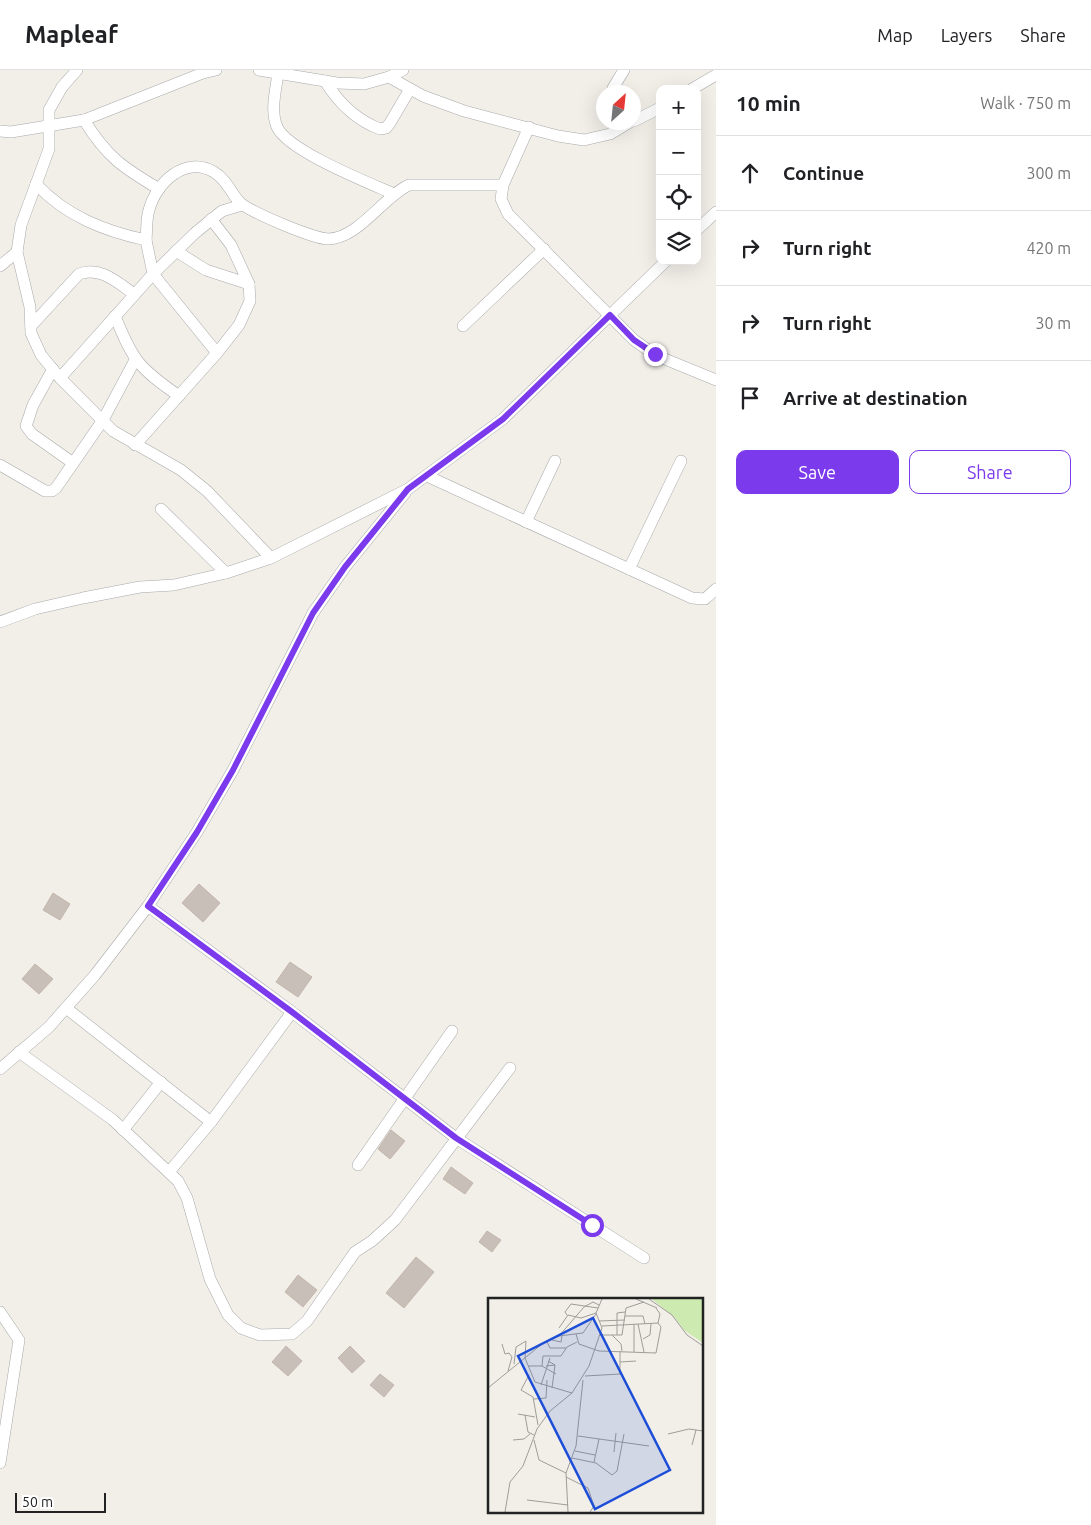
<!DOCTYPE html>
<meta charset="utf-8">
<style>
body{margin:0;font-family:Ubuntu,sans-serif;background:#f6f6f6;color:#202124}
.controls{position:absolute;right:15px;top:15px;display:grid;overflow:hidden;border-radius:10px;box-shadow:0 5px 20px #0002}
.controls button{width:45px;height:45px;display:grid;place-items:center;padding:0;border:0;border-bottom:1px solid #e0e0e0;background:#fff;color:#202124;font:25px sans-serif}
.compass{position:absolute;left:596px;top:15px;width:45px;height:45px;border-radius:50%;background:#fff;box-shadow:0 5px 20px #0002;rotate:27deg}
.scale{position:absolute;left:15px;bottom:12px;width:91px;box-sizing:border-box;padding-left:5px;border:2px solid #222;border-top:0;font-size:14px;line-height:18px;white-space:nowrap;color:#222;-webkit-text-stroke:4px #fff;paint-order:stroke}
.stop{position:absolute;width:15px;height:15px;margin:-11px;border:4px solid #7c3aed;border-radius:50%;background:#fff}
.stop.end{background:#7c3aed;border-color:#fff;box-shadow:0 1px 5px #0008}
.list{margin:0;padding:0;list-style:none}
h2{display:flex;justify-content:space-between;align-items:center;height:65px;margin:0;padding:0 20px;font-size:21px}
h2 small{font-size:16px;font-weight:400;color:#757577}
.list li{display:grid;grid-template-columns:32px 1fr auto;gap:15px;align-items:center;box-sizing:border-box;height:75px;padding:0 20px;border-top:1px solid #e0e0e0}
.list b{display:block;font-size:19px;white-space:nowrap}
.list em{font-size:16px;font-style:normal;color:#757577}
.actions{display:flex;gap:10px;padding:15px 20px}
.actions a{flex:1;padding:11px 0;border:1px solid #7c3aed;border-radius:10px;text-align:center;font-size:18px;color:#7c3aed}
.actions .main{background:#7c3aed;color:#fff}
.icon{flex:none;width:28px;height:28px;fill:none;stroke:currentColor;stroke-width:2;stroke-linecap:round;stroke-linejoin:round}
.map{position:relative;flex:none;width:716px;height:1455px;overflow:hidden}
header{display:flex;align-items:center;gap:30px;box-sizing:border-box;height:70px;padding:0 25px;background:#fff;border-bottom:1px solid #e0e0e0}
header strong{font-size:24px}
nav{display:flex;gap:28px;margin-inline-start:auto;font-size:18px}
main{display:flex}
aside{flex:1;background:#fff}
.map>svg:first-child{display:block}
.building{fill:#c7bfb8;stroke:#c4b6ab}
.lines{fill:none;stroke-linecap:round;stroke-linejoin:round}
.minor-casing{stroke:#a9a9a9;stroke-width:12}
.minor{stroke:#fff;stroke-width:11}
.route{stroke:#7c3aed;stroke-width:6}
.inset-road{fill:none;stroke:#9f9d99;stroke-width:1}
.view{fill:#1d4ed8;fill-opacity:0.15;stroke:#1d4ed8;stroke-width:2.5}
.inset-edge{fill:none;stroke:#222;stroke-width:2.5}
</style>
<header>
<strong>Mapleaf</strong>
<nav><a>Map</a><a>Layers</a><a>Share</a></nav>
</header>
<main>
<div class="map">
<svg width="716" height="1455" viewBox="0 0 716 1455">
<rect width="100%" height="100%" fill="#f2efe9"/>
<!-- building -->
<g class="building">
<polygon points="199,814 220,833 203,852 182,833"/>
<polygon points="53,823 70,834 60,850 43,840"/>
<polygon points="290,892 312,907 298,927 276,912"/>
<polygon points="35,894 53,909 39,924 22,909"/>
<polygon points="391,1060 405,1071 390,1089 378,1079"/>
<polygon points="451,1097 473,1113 465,1124 443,1109"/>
<polygon points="487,1161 501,1170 492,1182 479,1172"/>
<polygon points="416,1187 434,1202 404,1238 386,1223"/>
<polygon points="298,1205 317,1220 303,1237 285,1222"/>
<polygon points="286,1276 302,1291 288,1306 272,1292"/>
<polygon points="350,1276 365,1291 352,1303 338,1288"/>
<polygon points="380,1304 394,1315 384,1327 370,1315"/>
</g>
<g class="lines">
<!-- minor casing -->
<g class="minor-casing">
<g id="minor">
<polyline points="77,0 62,17 49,40 49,79 21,155 17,182 30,237 31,263 41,285 60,308 113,361 181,400 207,421 271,488"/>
<polyline points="259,0 337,13 364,14 389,7 423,26 464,41 558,66 584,70 610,64 630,52"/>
<path d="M 278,3 C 276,20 270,40 277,57 C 288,81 369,113 394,124"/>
<polyline points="389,7 403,0"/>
<path d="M 325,11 C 338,32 356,50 380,59 L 386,58 L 390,53 L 410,19"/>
<polyline points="692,19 716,5"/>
<polyline points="614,22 613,18 624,0"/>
<path d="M 84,50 C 107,87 122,97 159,119"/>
<polyline points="634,51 660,38"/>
<polyline points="529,57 503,115 501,129 508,144 634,270 655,285 716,310"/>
<polyline points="0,61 11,62 84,50 203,3 216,0"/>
<path d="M 36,114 C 66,146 104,161 146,170 L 153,204 L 217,283"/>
<polyline points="697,160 716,142"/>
<path d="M 146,170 C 147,161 146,149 149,140 C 156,113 185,85 214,102 C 229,111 233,129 243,135 C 258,145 312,168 328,169 C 358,169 383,127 409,115 L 503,115"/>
<polyline points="176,181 206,200 249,214 231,175 211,149"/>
<polyline points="0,196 17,182"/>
<path d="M 115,246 C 133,291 139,298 179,326"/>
<path d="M 31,256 L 79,204 C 100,196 117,212 134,224"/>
<polyline points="463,256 544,179"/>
<polyline points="53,299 33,335 26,356 32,364 73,393"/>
<polyline points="60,308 153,204 195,163 222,141 242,135"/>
<polyline points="135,375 217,283 239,255 250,231 249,214"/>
<polyline points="0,395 45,421 52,421 56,418 103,350 135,290"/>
<polyline points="427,406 692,528 705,529 716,519"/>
<polyline points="161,439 226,503"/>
<polyline points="526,452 555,391"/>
<polyline points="629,499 681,391"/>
<polyline points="0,552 35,539 83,528 140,517 174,515 226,503 271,488 408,419 503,349 666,191"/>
<polyline points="148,836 292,942 456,1068 644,1188"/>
<polyline points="66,938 211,1052"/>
<polyline points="19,982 113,1050 178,1111 187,1128 210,1209 228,1245 241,1258 260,1265 292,1264 307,1251 355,1182 372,1171 395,1150 510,998"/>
<polyline points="0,999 49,957 95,905 148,836 197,762 233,700 313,543 345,497 405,423"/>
<polyline points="123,1060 161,1012"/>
<polyline points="358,1095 452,961"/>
<polyline points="169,1102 211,1052 292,942"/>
<polyline points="0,1242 19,1270 0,1393"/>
</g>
</g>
<!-- minor -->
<use href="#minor" class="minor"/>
</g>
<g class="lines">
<!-- route -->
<polyline class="route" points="592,1155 456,1068 292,942 148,836 197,762 233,700 313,543 345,497 408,419 503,349 610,245 634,270 655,284"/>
</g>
<!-- overview -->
<g transform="translate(488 1228)">
<rect width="215" height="215" fill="#f2efe9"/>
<path d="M 164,1 L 215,1 L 215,45 L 196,32 L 187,20 Z" fill="#cdebb0"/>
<path class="inset-road" d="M 148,1 L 169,10M 161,1 L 184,17 L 199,37 L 215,48M 79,17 L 77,14 L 83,6 L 110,10M 137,18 L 155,18 L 157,26M 111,23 L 137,22M 150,26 L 156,54M 114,28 L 170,25 L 172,16 L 168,10M 71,30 L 80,17 L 93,20 L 108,15M 88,36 L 91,46 L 111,53 L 168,55 L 173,29 L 170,25M 112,37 L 134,37 L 138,10 L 156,4M 124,37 L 133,46 L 134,53M 129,37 L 129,15 L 137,14M 71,38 L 96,9 L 105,4 L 111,7M 155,41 L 162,37 L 163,26M 64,42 L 73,44 L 74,38M 59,44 L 62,50 L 78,50M 14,46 L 17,56 L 21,55 L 24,59 L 20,73M 146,54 L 146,26M 132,64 L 148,63M 26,66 L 28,49 L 38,43 L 37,60 L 47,84 L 84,95M 40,68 L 54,68 L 68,76M 54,68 L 55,58 L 73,58 L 79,49 L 89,44M 58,68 L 67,67 L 60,63M 41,77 L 33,92 L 45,99 L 50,127M 97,78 L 132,76 L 132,53M 53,87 L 62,60M 0,90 L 54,46 L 71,38 L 95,35 L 108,16M 64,90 L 67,67M 46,101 L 58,100 L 59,82M 30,116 L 47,119M 37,117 L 40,134 L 46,137M 180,136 L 201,131 L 215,133M 90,138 L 161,148M 25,142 L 36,141 L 42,136M 46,142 L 51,162 L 78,175M 204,147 L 208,132M 87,153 L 107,157M 126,154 L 128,135M 84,160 L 108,165 L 124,177 L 129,173 L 136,136M 106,164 L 111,141M 78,179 L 100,190 L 106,208 L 102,214M 39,202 L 80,207M 17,214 L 22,184 L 35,168 L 49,131 L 62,113 L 84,95 L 101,68 L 114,30 L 108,15 L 114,1M 80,214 L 78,175 L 88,148 L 95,82"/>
<path class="view" d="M 105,20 L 182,172 L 107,211 L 30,58 Z"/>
<rect width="215" height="215" class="inset-edge"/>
</g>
</svg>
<div class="controls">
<button>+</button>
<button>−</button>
<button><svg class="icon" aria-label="locate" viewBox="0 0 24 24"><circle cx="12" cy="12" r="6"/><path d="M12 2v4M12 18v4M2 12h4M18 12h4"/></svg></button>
<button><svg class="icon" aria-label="layers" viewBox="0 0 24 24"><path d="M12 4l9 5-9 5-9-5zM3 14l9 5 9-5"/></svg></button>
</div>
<svg class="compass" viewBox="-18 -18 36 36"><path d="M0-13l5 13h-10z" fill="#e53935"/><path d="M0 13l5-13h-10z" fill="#757577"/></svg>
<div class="scale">50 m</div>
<div class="stop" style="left:592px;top:1155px"></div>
<div class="stop end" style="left:655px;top:284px"></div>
</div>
<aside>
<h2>10 min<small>Walk · 750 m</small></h2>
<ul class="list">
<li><svg class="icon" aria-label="ahead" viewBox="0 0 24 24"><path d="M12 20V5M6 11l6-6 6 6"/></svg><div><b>Continue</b></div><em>300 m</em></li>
<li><svg class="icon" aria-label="right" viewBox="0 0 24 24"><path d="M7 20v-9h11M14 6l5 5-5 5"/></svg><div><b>Turn right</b></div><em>420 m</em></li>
<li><svg class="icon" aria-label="right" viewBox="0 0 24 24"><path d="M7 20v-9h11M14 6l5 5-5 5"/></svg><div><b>Turn right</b></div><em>30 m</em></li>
<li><svg class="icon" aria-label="arrive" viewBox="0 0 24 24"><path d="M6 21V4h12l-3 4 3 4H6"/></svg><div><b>Arrive at destination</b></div></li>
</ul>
<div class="actions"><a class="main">Save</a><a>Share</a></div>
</aside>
</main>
